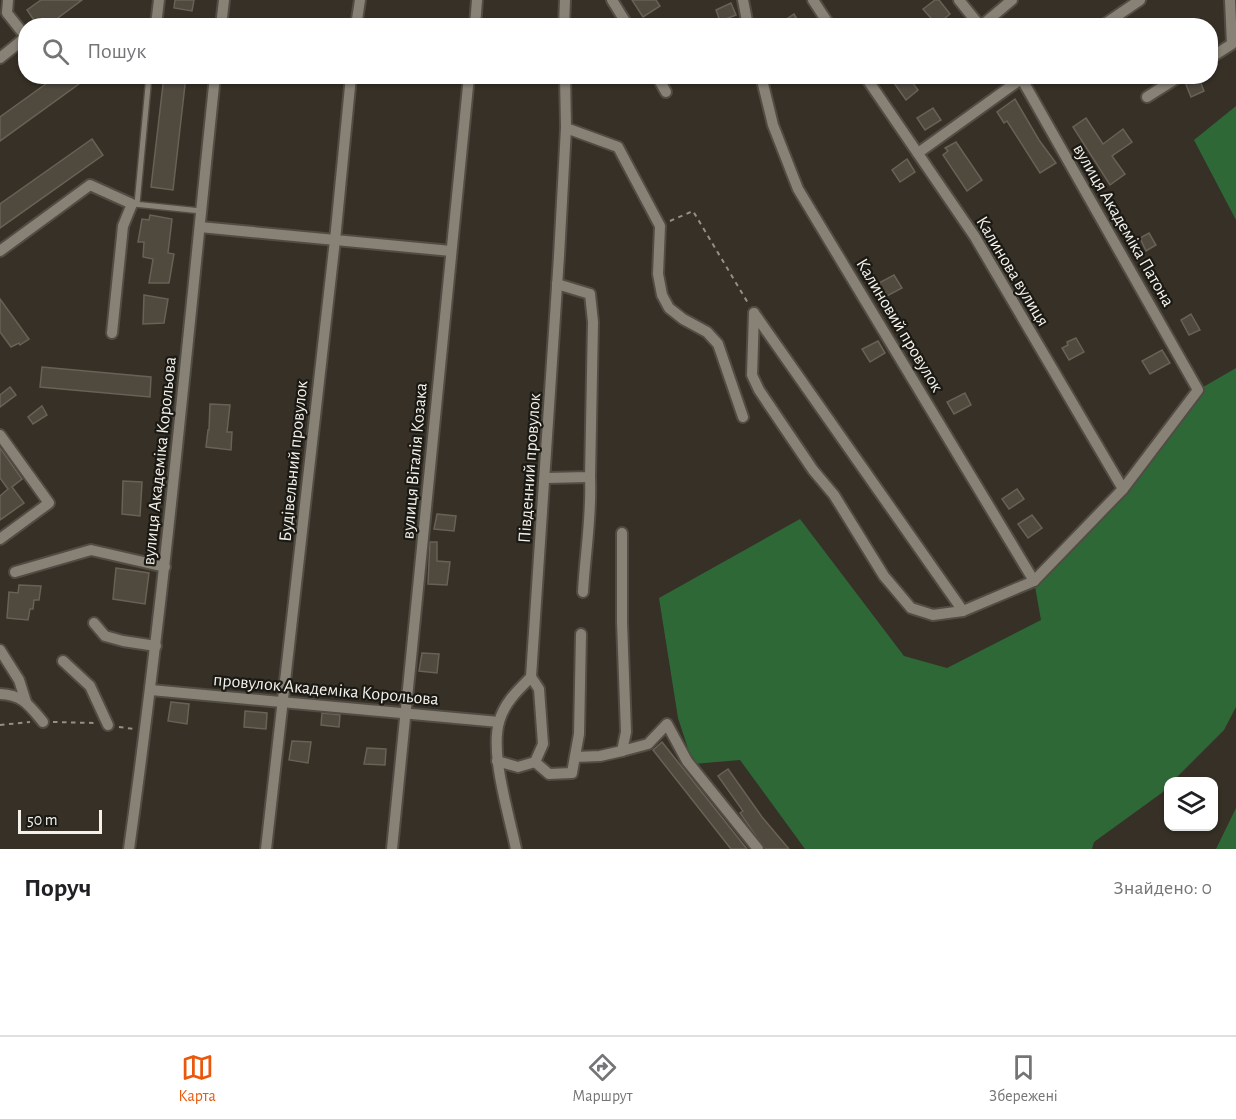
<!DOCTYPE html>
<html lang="uk">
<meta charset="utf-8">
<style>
body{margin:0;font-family:"Alegreya Sans",sans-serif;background:#f2f2f2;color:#202124}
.controls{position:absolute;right:18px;bottom:18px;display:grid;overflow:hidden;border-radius:12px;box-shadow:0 2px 4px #0004}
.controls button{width:54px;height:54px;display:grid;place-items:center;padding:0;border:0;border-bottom:2px solid #e0e0e0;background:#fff;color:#202124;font:30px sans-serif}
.scale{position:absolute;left:18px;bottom:15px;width:84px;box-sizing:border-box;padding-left:6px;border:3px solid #f4f1ea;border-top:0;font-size:16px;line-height:21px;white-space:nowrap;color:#f4f1ea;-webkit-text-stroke:4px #1b1914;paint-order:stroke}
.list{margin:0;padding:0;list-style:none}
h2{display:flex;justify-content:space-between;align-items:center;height:78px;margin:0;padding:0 24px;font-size:26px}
h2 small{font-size:20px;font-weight:400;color:#757577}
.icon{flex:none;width:33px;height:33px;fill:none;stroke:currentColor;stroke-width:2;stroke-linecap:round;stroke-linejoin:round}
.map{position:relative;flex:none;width:1236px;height:849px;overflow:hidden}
.search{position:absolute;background:#fff;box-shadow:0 2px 4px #0004;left:18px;right:18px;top:18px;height:66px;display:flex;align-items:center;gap:15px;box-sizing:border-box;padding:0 21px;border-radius:24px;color:#757577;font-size:22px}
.sheet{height:186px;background:#fff}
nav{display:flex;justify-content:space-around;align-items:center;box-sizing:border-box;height:84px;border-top:2px solid #e0e0e0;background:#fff;font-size:16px;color:#757577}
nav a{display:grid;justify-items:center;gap:3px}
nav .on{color:#ea580c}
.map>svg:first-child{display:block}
.green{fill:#2f6837}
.building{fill:#4f493e;stroke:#686156;stroke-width:1.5}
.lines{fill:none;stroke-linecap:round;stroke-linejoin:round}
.lane-casing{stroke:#514c44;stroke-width:8}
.street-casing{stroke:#514c44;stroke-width:14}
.path{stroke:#948f87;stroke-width:2;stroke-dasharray:4.5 4.5;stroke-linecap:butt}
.lane{stroke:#888176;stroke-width:5}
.street{stroke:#888176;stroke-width:10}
.labels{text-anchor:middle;stroke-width:4.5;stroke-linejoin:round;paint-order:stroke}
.street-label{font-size:18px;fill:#f4f1ea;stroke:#1b1914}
</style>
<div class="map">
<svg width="1236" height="849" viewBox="0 0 1236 849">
<rect width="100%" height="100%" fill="#363026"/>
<!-- green -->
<g class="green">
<polygon points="1236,106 1236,220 1194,140"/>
<polygon points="1236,368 1236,707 1224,730 1173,781 1168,782 1168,786 1163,792 1094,842 1092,849 805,849 740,760 693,764 678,718 659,598 800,519 904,656 947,668 1041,620 1034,581 1123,489 1198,390"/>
<polygon points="1236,808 1236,849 1216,849"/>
</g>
<!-- building -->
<g class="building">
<polygon points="41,0 82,0 47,26 38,26 27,10"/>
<polygon points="175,0 194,0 192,11 174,8"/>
<polygon points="632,0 656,0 660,6 643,17"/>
<polygon points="935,0 939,0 950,14 937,25 923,9"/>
<polygon points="731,3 736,15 720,21 716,10"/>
<polygon points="794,14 801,26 776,26"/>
<polygon points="57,76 90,76 0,141 0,117"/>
<polygon points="164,76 186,76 173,190 151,187"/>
<polygon points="889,76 908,76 918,90 906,100"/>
<polygon points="1189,76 1198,76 1204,91 1191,97 1185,82"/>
<polygon points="1015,99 1039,140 1056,163 1040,173 1007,121 1004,123 997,112"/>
<polygon points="933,108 941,120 925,130 917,118"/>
<polygon points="1086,118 1103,144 1123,129 1132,142 1112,156 1125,174 1110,185 1073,127"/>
<polygon points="92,139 103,155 0,228 0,204"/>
<polygon points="956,142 982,180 967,191 943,155 948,151 945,148"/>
<polygon points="907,159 915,172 900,182 892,170"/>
<polygon points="150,215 172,219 168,253 174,254 169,283 149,283 153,259 143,257 144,242 138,242 142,219 149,220"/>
<polygon points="1149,233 1156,245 1146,251 1140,238"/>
<polygon points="894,275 902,288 885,297 877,284"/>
<polygon points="144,295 168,299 164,323 143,324"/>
<polygon points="0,299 29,339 20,345 19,343 11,347 0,332"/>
<polygon points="1191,314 1200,330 1189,335 1181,320"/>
<polygon points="1076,338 1084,352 1069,360 1062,348 1068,345 1067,342"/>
<polygon points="878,341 885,353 870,362 862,349"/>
<polygon points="1162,350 1170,363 1150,374 1142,361"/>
<polygon points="42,367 151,377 150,397 40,387"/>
<polygon points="10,387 16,395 0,407 0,395"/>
<polygon points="965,393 971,405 954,414 947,402"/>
<polygon points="210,404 230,405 227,432 232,432 231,450 206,447 208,430 209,430"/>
<polygon points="42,406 47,415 33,424 28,417"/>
<polygon points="0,448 22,479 12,487 24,503 0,520 0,496 8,489 0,478"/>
<polygon points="123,481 142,482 140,516 122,514"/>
<polygon points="1017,489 1024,499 1009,509 1002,499"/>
<polygon points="437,514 456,516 454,531 434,529"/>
<polygon points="1032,515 1042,528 1028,538 1018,524"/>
<polygon points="430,542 437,542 437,561 450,562 447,585 428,584"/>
<polygon points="116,568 149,573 145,604 113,599"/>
<polygon points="19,585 41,586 39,600 34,600 33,609 30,609 28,620 7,618 9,592 18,593"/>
<polygon points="422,653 439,654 437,673 419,671"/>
<polygon points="171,702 189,704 187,724 168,721"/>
<polygon points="245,711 267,713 266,729 244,727"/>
<polygon points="322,713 340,715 339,727 321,725"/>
<polygon points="292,741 311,742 308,763 289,760"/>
<polygon points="662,742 747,849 731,849 653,750"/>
<polygon points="367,748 386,749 385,765 364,764"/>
<polygon points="728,769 762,817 789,849 765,849 740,813 743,811 718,776"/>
</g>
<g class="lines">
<!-- lane casing -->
<g class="lane-casing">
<g id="lane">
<polyline points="156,26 180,26"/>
<polyline points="134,204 201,211"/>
<polyline points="137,204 149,76"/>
</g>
</g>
<!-- street casing -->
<g class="street-casing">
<g id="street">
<polyline points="8,0 7,13 26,37"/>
<polyline points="612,0 628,26"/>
<polyline points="743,0 748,26"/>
<polyline points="813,0 830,26"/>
<polyline points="959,0 980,26"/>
<polyline points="156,25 159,0"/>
<polyline points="221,26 224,0"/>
<polyline points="356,26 360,0"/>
<polyline points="475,26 477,0"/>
<polyline points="564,26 565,0"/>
<polyline points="981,26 1012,0"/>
<polyline points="1102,26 1140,0"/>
<polyline points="0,58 26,37"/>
<polyline points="1210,58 1232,44 1230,0"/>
<polyline points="657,76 666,92"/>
<polyline points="761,76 773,125 798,189 1034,581"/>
<polyline points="865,76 975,237 1123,489"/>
<polyline points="1147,97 1180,76"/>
<polyline points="566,128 618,147 660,226 658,274 662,295 669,308 683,319 707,332 718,344 743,417"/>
<polyline points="918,153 1025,76"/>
<polyline points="200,227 451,251"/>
<polyline points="0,251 90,185 132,204 123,226 112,333"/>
<polyline points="754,313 963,611 1034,581 1123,489 1198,390 1020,76"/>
<polyline points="754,313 752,375 759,390 813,470 834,495 884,576 911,608 933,615 963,611"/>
<polyline points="0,435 49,503 0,539"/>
<polyline points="545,478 590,477 593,322 590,294 557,284"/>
<polyline points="15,572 91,550 165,567"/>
<path d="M 583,592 C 585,554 592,515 590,477"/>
<polyline points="94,623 105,636 123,641 156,646"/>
<polyline points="0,650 19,680 26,702"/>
<polyline points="63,661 90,686 108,725"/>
<polyline points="151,690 499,722"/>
<path d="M 0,694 C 23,695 29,705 43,722"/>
<polyline points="622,751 648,744 667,724 687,761 758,849"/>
<polyline points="575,757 600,756 622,751 626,732 622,622 622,533"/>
<polyline points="497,761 518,767 535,762 543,744 539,689 531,677"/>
<polyline points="535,762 549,774 572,773 579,734 581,634"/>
<path d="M 129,849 C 165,592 188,334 215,76"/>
<polyline points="266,849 335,240 351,76"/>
<polyline points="392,849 469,76"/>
<path d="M 516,849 C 509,814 490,755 499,722 C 504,703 518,690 531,677 L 559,256 L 566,128 L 565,76"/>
</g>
</g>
<!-- path -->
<g class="path">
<polyline points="670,221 693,211 748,303"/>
<polyline points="53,722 96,723"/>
<polyline points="0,725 30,722"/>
<polyline points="119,727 134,729"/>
</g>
<!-- lane -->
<use href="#lane" class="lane"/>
<!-- street -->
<use href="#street" class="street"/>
</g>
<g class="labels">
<!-- street labels -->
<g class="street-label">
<text transform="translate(1124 225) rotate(60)" y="6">вулиця Академіка Патона</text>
<text transform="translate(1013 271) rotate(59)" y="6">Калинова вулиця</text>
<text transform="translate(900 325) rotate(59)" y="6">Калиновий провулок</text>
<text transform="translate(159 461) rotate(-84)" y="6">вулиця Академіка Корольова</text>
<text transform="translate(293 461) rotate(-84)" y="6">Будівельний провулок</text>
<text transform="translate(414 461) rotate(-85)" y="6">вулиця Віталія Козака</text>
<text transform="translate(529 468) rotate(-86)" y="6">Південний провулок</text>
<text transform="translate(326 689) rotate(5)" y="6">провулок Академіка Корольова</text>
</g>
</g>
</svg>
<div class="controls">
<button><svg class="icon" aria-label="layers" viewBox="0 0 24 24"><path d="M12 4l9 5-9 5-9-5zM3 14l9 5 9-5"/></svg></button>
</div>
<div class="scale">50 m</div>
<div class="search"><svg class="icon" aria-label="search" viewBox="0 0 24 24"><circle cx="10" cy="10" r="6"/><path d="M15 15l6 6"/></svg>Пошук</div>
</div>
<section class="sheet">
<h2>Поруч<small>Знайдено: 0</small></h2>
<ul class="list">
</ul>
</section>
<nav>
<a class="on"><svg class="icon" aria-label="map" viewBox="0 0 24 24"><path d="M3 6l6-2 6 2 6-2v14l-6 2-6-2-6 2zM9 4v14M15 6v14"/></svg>Карта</a>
<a><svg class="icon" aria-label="directions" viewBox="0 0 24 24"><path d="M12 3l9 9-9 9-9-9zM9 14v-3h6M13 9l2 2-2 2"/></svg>Маршрут</a>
<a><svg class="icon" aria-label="saved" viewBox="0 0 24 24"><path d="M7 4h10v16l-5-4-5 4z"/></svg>Збережені</a>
</nav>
